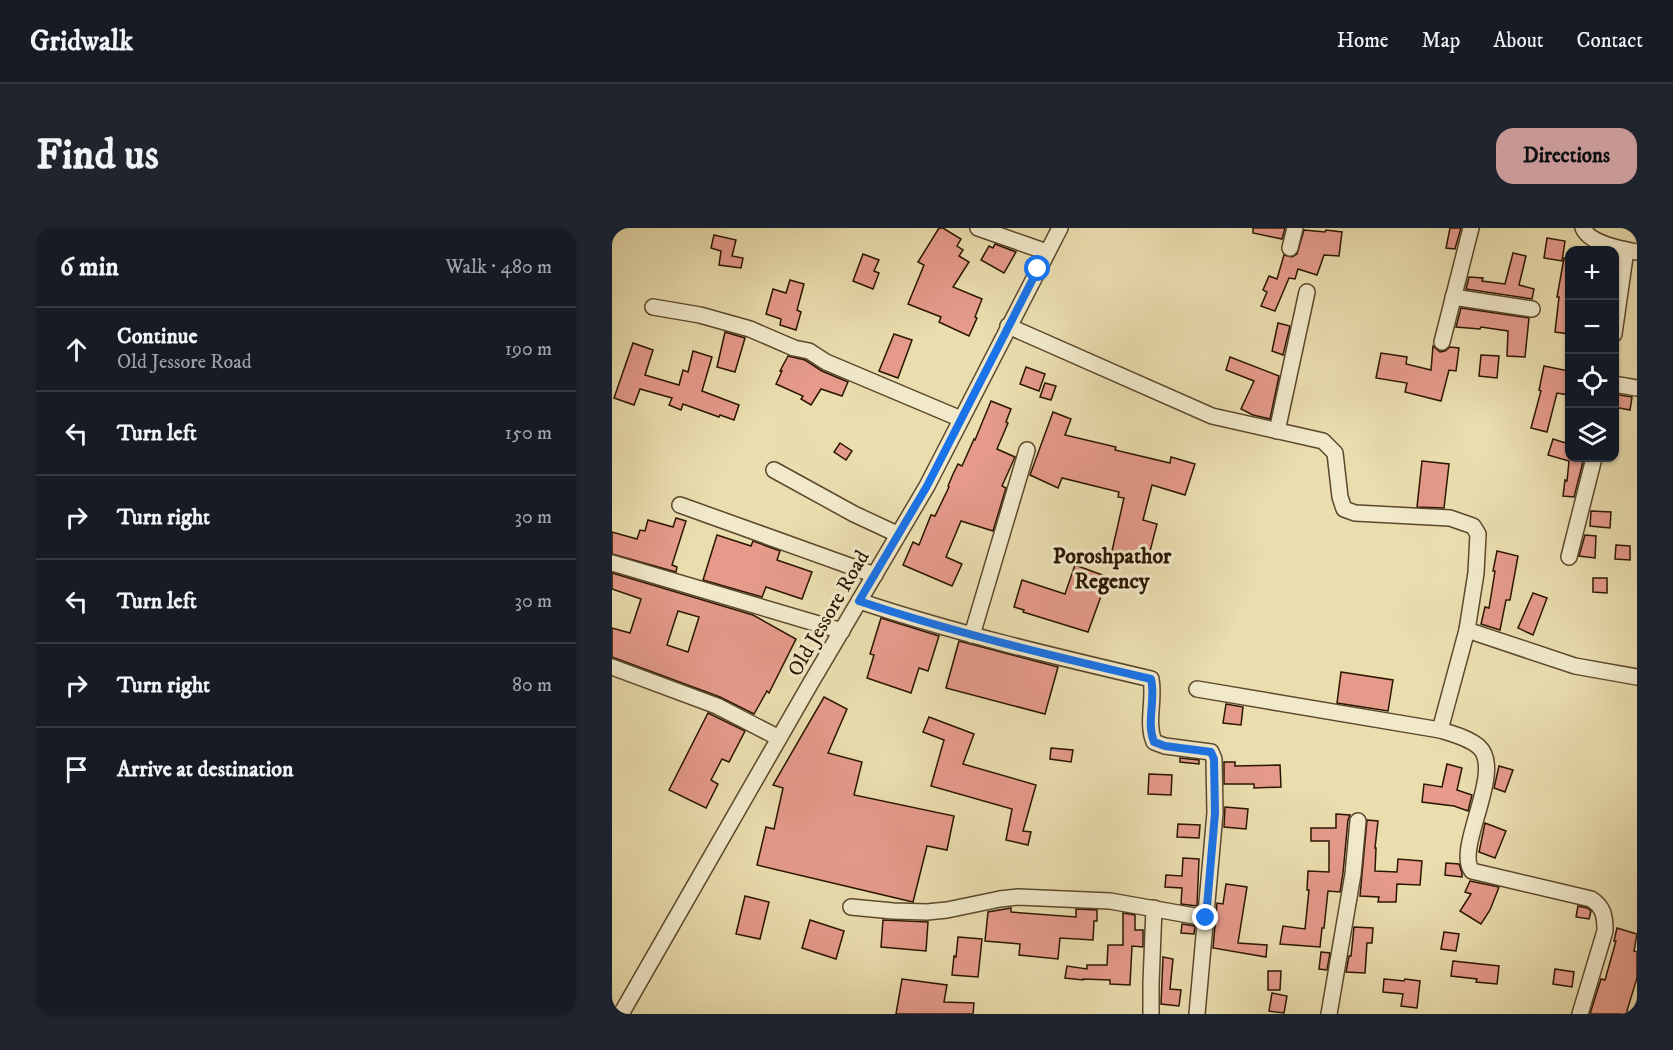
<!DOCTYPE html>
<meta charset="utf-8">
<style>
body{margin:0;font-family:"IM FELL DW Pica",serif;background:#20242c;color:#f1f3f6}
.controls{position:absolute;right:18px;top:18px;display:grid;overflow:hidden;border-radius:12px;box-shadow:0 2px 4px #0004}
.controls button{width:54px;height:54px;display:grid;place-items:center;padding:0;border:0;border-bottom:2px solid #363941;background:#171b24;color:#f1f3f6;font:30px sans-serif}
.stop{position:absolute;width:18px;height:18px;margin:-14px;border:4px solid #1a73e8;border-radius:50%;background:#fff}
.stop.end{background:#1a73e8;border-color:#fff;box-shadow:0 2px 6px #0008}
.list{margin:0;padding:0;list-style:none}
h2{display:flex;justify-content:space-between;align-items:center;height:78px;margin:0;padding:0 24px;font-size:26px}
h2 small{font-size:20px;font-weight:400;color:#9ea1a6}
.list li{display:grid;grid-template-columns:39px 1fr auto;gap:18px;align-items:center;box-sizing:border-box;height:84px;padding:0 24px;border-top:2px solid #363941}
.list b{display:block;font-size:22px;white-space:nowrap}
.list p{margin:0;font-size:20px;white-space:nowrap;color:#9ea1a6}
.list em{font-size:20px;font-style:normal;color:#9ea1a6}
.icon{flex:none;width:33px;height:33px;fill:none;stroke:currentColor;stroke-width:2;stroke-linecap:round;stroke-linejoin:round}
.map{position:relative;flex:none;width:1025px;height:786px;overflow:hidden;border-radius:18px}
header{display:flex;align-items:center;gap:36px;box-sizing:border-box;height:84px;padding:0 30px;background:#171b24;border-bottom:2px solid #363941}
header strong{font-size:28px}
nav{display:flex;gap:33px;margin-inline-start:auto;font-size:21px}
.intro{display:flex;align-items:center;justify-content:space-between;box-sizing:border-box;height:144px;padding:0 36px}
h1{margin:0;font-size:42px}
.button{padding:15px 27px;border-radius:18px;background:#c59692;color:#111;font-size:21px;font-weight:700}
main{display:flex;gap:36px;padding:0 36px}
aside{flex:1;background:#171b24;border-radius:18px;box-shadow:0 2px 4px #0004}
.map>svg:first-child{display:block}
.building{fill:#e59a8a;stroke:#2b1600;stroke-width:1.5;fill-rule:evenodd}
.lines{fill:none;stroke-linecap:round;stroke-linejoin:round}
.minor-casing{stroke:#5b482c;stroke-width:18}
.minor{stroke:#f1e9ca;stroke-width:15}
.route{stroke:#1a73e8;stroke-width:8}
.labels{text-anchor:middle;stroke-width:6;stroke-linejoin:round;paint-order:stroke}
.street-label{font-size:21px;fill:#2b1600;stroke:#f1e9ca}
.neighbourhood-label{font-size:22px;font-weight:bold;fill:#2b1600;stroke:#f1e9ca}
</style>
<header>
<strong>Gridwalk</strong>
<nav><a>Home</a><a>Map</a><a>About</a><a>Contact</a></nav>
</header>
<div class="intro"><h1>Find us</h1><a class="button">Directions</a></div>
<main>
<aside>
<h2>6 min<small>Walk · 480 m</small></h2>
<ul class="list">
<li><svg class="icon" aria-label="ahead" viewBox="0 0 24 24"><path d="M12 20V5M6 11l6-6 6 6"/></svg><div><b>Continue</b><p>Old Jessore Road</p></div><em>190 m</em></li>
<li><svg class="icon" aria-label="left" viewBox="0 0 24 24"><path d="M17 20v-9H6M10 6l-5 5 5 5"/></svg><div><b>Turn left</b></div><em>150 m</em></li>
<li><svg class="icon" aria-label="right" viewBox="0 0 24 24"><path d="M7 20v-9h11M14 6l5 5-5 5"/></svg><div><b>Turn right</b></div><em>30 m</em></li>
<li><svg class="icon" aria-label="left" viewBox="0 0 24 24"><path d="M17 20v-9H6M10 6l-5 5 5 5"/></svg><div><b>Turn left</b></div><em>30 m</em></li>
<li><svg class="icon" aria-label="right" viewBox="0 0 24 24"><path d="M7 20v-9h11M14 6l5 5-5 5"/></svg><div><b>Turn right</b></div><em>80 m</em></li>
<li><svg class="icon" aria-label="arrive" viewBox="0 0 24 24"><path d="M6 21V4h12l-3 4 3 4H6"/></svg><div><b>Arrive at destination</b></div></li>
</ul>
</aside>
<div class="map">
<svg width="1025" height="786" viewBox="0 0 1025 786">
<rect width="100%" height="100%" fill="#eaddae"/>
<filter id="stains"><feTurbulence type="fractalNoise" baseFrequency=".00333" numOctaves="4"/><feColorMatrix values="0 0 0 0 .2 0 0 0 0 .09 0 0 0 0 .02 0 0 0 .5 -.17"/></filter>
<radialGradient id="worn" r=".72"><stop offset=".6" stop-color="#630" stop-opacity="0"/><stop offset="1" stop-color="#630" stop-opacity=".3"/></radialGradient>
<!-- building -->
<g class="building">
<polygon points="327,0 331,0 349,11 345,18 351,22 347,28 357,34 341,59 370,71 363,89 365,90 357,108 327,94 329,89 296,76 312,37 306,34"/>
<polygon points="641,0 673,0 670,11 641,5"/>
<polygon points="838,0 849,0 843,21 834,20"/>
<polygon points="692,2 713,4 714,2 730,4 727,28 712,27 705,47 686,41 683,51 677,50 663,83 649,78 655,64 651,62 657,48 665,51 672,27 680,29 685,26"/>
<polygon points="102,7 124,12 120,28 131,30 129,40 107,37 109,23 99,20"/>
<polygon points="935,10 953,13 950,33 932,30"/>
<polygon points="383,16 404,24 392,45 369,32 377,18 381,20"/>
<polygon points="901,25 914,28 907,57 922,61 920,71 854,61 857,49 871,50 870,53 893,56"/>
<polygon points="251,26 267,32 262,43 267,45 261,61 241,53"/>
<polygon points="952,30 957,30 957,106 943,104 947,69 945,69"/>
<polygon points="178,52 192,56 185,82 189,84 184,102 168,97 169,91 154,86 161,61 174,65"/>
<polygon points="849,80 917,90 913,129 895,128 896,103 869,99 868,101 844,99"/>
<polygon points="666,95 678,98 671,127 660,123"/>
<polygon points="113,104 133,110 123,144 105,139"/>
<polygon points="282,106 300,112 286,150 267,143"/>
<polygon points="21,115 41,122 33,147 67,157 71,142 76,144 81,123 100,129 90,163 127,177 122,192 108,187 107,189 71,176 69,182 57,177 60,170 28,161 22,177 2,170"/>
<polygon points="821,118 828,124 833,123 838,119 847,120 844,143 837,142 829,173 793,164 795,155 764,150 769,125 795,129 794,136 819,142"/>
<polygon points="869,127 887,128 885,150 867,148"/>
<polygon points="176,128 193,132 210,143 236,154 230,168 209,161 199,177 189,171 191,168 164,156 170,143 168,143"/>
<polygon points="618,129 667,148 658,191 641,187 629,181 642,153 614,142"/>
<polygon points="932,138 957,143 957,167 945,165 935,204 919,200 929,163 927,162"/>
<polygon points="414,139 433,146 427,163 408,156"/>
<polygon points="433,155 444,158 439,172 428,169"/>
<polygon points="1002,166 1020,169 1018,182 1002,179"/>
<polygon points="379,173 399,181 394,194 396,195 385,221 403,229 390,258 394,260 381,303 349,293 334,329 350,336 340,358 291,337 301,314 307,317 319,287 323,288 337,259 336,258 341,246 346,236 350,238 362,211 363,212"/>
<polygon points="441,184 459,191 453,207 504,219 503,222 558,235 559,229 583,236 573,267 540,257 531,292 545,296 536,331 500,323 512,270 506,269 507,264 450,250 446,260 418,247"/>
<polygon points="941,211 957,216 957,230 972,230 962,269 951,268 953,252 955,253 957,233 936,227"/>
<polygon points="228,215 240,223 234,232 222,224"/>
<polygon points="810,233 837,236 832,280 805,279"/>
<polygon points="979,283 999,284 998,300 978,298"/>
<polygon points="64,290 74,293 60,337 65,339 64,344 0,326 0,304 25,311 28,302 33,303 36,292 61,299"/>
<polygon points="105,307 139,318 141,313 168,323 165,332 200,344 190,371 154,359 150,369 91,352"/>
<polygon points="973,307 984,308 983,330 967,328"/>
<polygon points="1004,317 1018,318 1018,332 1003,331"/>
<polygon points="885,323 906,328 898,372 894,372 888,402 869,396 873,379 877,380 883,343 881,343"/>
<polygon points="463,337 496,349 476,404 411,384 412,382 402,379 410,352 453,366"/>
<path d="M 0,345 L 141,387 L 184,411 L 157,465 L 155,463 L 142,486 L 108,469 L 0,429 L 0,400 L 18,405 L 29,371 L 0,361 ZM 66,383 L 87,389 L 76,424 L 55,417 Z"/>
<polygon points="981,350 995,350 995,365 981,364"/>
<polygon points="921,365 935,370 921,407 906,400"/>
<polygon points="269,390 327,408 316,443 307,440 299,465 255,450 262,427 258,426"/>
<polygon points="347,413 446,439 433,486 334,460"/>
<polygon points="729,444 781,452 776,483 725,475"/>
<polygon points="212,469 235,481 216,525 250,534 242,567 342,588 335,622 315,618 301,674 145,637 154,599 162,601 171,560 161,557"/>
<polygon points="614,476 631,479 629,497 611,495"/>
<polygon points="96,485 133,503 117,534 110,531 99,552 106,556 94,580 57,562"/>
<polygon points="317,489 362,506 351,536 424,557 411,603 419,604 416,617 394,612 400,581 319,558 332,512 311,504"/>
<polygon points="439,520 461,522 459,534 438,531"/>
<polygon points="568,530 587,532 587,536 568,534"/>
<polygon points="612,534 623,534 623,538 668,537 669,559 642,560 642,556 612,556"/>
<polygon points="835,536 850,540 845,562 860,567 856,583 842,578 810,574 812,556 830,559"/>
<polygon points="887,538 901,542 893,564 882,560"/>
<polygon points="537,546 560,547 559,567 536,566"/>
<polygon points="613,579 636,581 634,601 612,599"/>
<polygon points="724,586 738,587 736,592 731,645 728,664 716,663 712,700 710,700 708,719 668,716 671,698 693,701 697,662 695,662 696,643 717,644 717,613 699,613 699,600 724,600"/>
<polygon points="755,592 766,593 763,620 764,620 763,643 785,644 786,631 810,633 808,657 785,656 784,674 766,674 767,669 748,668"/>
<polygon points="873,595 894,603 883,630 867,624"/>
<polygon points="566,596 588,597 587,610 565,609"/>
<polygon points="571,630 587,631 585,678 569,676 570,660 553,659 554,647 570,648"/>
<polygon points="834,635 847,636 850,645 850,649 833,647"/>
<polygon points="858,653 887,659 878,682 869,696 848,683 859,666 853,664"/>
<polygon points="614,656 635,659 626,715 655,717 654,729 601,720 605,675 611,676"/>
<polygon points="133,668 157,674 148,711 124,706"/>
<polygon points="966,678 975,680 979,683 977,691 964,689"/>
<polygon points="399,680 399,684 464,689 464,681 485,682 485,693 482,693 481,712 448,710 446,731 407,727 408,716 373,713 376,684"/>
<polygon points="511,685 523,687 523,702 531,702 531,719 520,718 518,757 498,756 498,752 471,751 471,752 453,750 455,738 475,741 475,737 495,737 496,717 511,717"/>
<polygon points="198,692 232,703 224,731 190,720"/>
<polygon points="271,692 316,694 314,723 269,719"/>
<polygon points="570,696 583,698 582,706 569,705"/>
<polygon points="742,699 761,700 760,715 755,715 753,745 734,744 737,728 739,728"/>
<polygon points="1005,700 1025,706 1022,723 1025,724 1025,750 1014,786 978,786 989,751 993,752 1004,713 1002,713"/>
<polygon points="832,704 847,706 844,723 829,721"/>
<polygon points="346,709 370,711 366,749 340,747 342,728 344,729"/>
<polygon points="709,724 718,725 715,742 707,741"/>
<polygon points="551,729 561,731 558,761 569,762 567,778 549,776"/>
<polygon points="841,733 887,738 885,756 864,754 865,751 839,748"/>
<polygon points="943,741 962,744 960,759 941,756"/>
<polygon points="656,743 669,743 668,762 656,762"/>
<polygon points="290,751 335,757 332,774 362,775 361,786 284,786"/>
<polygon points="772,751 792,753 793,751 808,753 805,780 789,778 791,766 771,764"/>
<polygon points="660,765 675,768 672,785 657,783"/>
</g>
<g class="lines">
<!-- minor casing -->
<g class="minor-casing">
<g id="minor">
<polyline points="366,0 435,24"/>
<path d="M 971,0 C 978,16 1009,21 1025,24"/>
<polyline points="678,20 683,0"/>
<polyline points="841,69 920,81"/>
<polyline points="41,79 88,87 138,101 182,120 197,123 214,134 349,191"/>
<polyline points="396,98 600,188 711,213 723,225 728,269 732,281 743,285 838,290 861,298 866,306 864,345 855,402 963,438 1025,449"/>
<polyline points="1002,106 1014,22"/>
<polyline points="830,114 859,0"/>
<polyline points="1002,156 1025,160"/>
<polyline points="665,203 695,64"/>
<polyline points="162,242 242,286 285,306"/>
<polyline points="68,277 263,347"/>
<polyline points="957,329 982,230"/>
<polyline points="0,335 230,403"/>
<path d="M 247,373 C 343,405 441,428 539,451 C 543,472 534,494 542,514 L 553,518 L 599,524 L 602,531 L 603,585 L 585,786"/>
<path d="M 855,402 L 828,502 C 841,506 857,510 867,519 C 893,543 842,621 860,643 L 979,671 C 992,679 993,689 993,703 L 968,786"/>
<polyline points="360,407 415,222"/>
<polyline points="0,439 105,478 167,510"/>
<polyline points="585,461 828,502"/>
<polyline points="239,679 281,683 315,684 335,682 388,671 406,669 498,673 594,690"/>
<polyline points="9,786 197,458 315,258 448,0"/>
<polyline points="539,786 539,755 542,680"/>
<polyline points="717,786 741,646 746,593"/>
</g>
</g>
<!-- minor -->
<use href="#minor" class="minor"/>
</g>
<g class="lines">
<!-- route -->
<path class="route" d="M 426,41 L 315,258 L 247,373 C 343,405 441,428 539,451 C 544,472 534,494 542,514 L 553,518 L 599,524 L 602,531 L 603,585 L 594,690"/>
</g>
<g class="labels">
<!-- street labels -->
<g class="street-label">
<text transform="translate(216 385) rotate(-60)" y="7">Old Jessore Road</text>
</g>
<!-- neighbourhood labels -->
<g class="neighbourhood-label">
<text x="500" y="335">Poroshpathor<tspan x="500" dy="25">Regency</tspan></text>
</g>
</g>
<rect width="100%" height="100%" filter="url(#stains)"/>
<rect width="100%" height="100%" fill="url(#worn)"/>
</svg>
<div class="controls">
<button>+</button>
<button>−</button>
<button><svg class="icon" aria-label="locate" viewBox="0 0 24 24"><circle cx="12" cy="12" r="6"/><path d="M12 2v4M12 18v4M2 12h4M18 12h4"/></svg></button>
<button><svg class="icon" aria-label="layers" viewBox="0 0 24 24"><path d="M12 4l9 5-9 5-9-5zM3 14l9 5 9-5"/></svg></button>
</div>
<div class="stop" style="left:426px;top:41px"></div>
<div class="stop end" style="left:594px;top:690px"></div>
</div>
</main>
